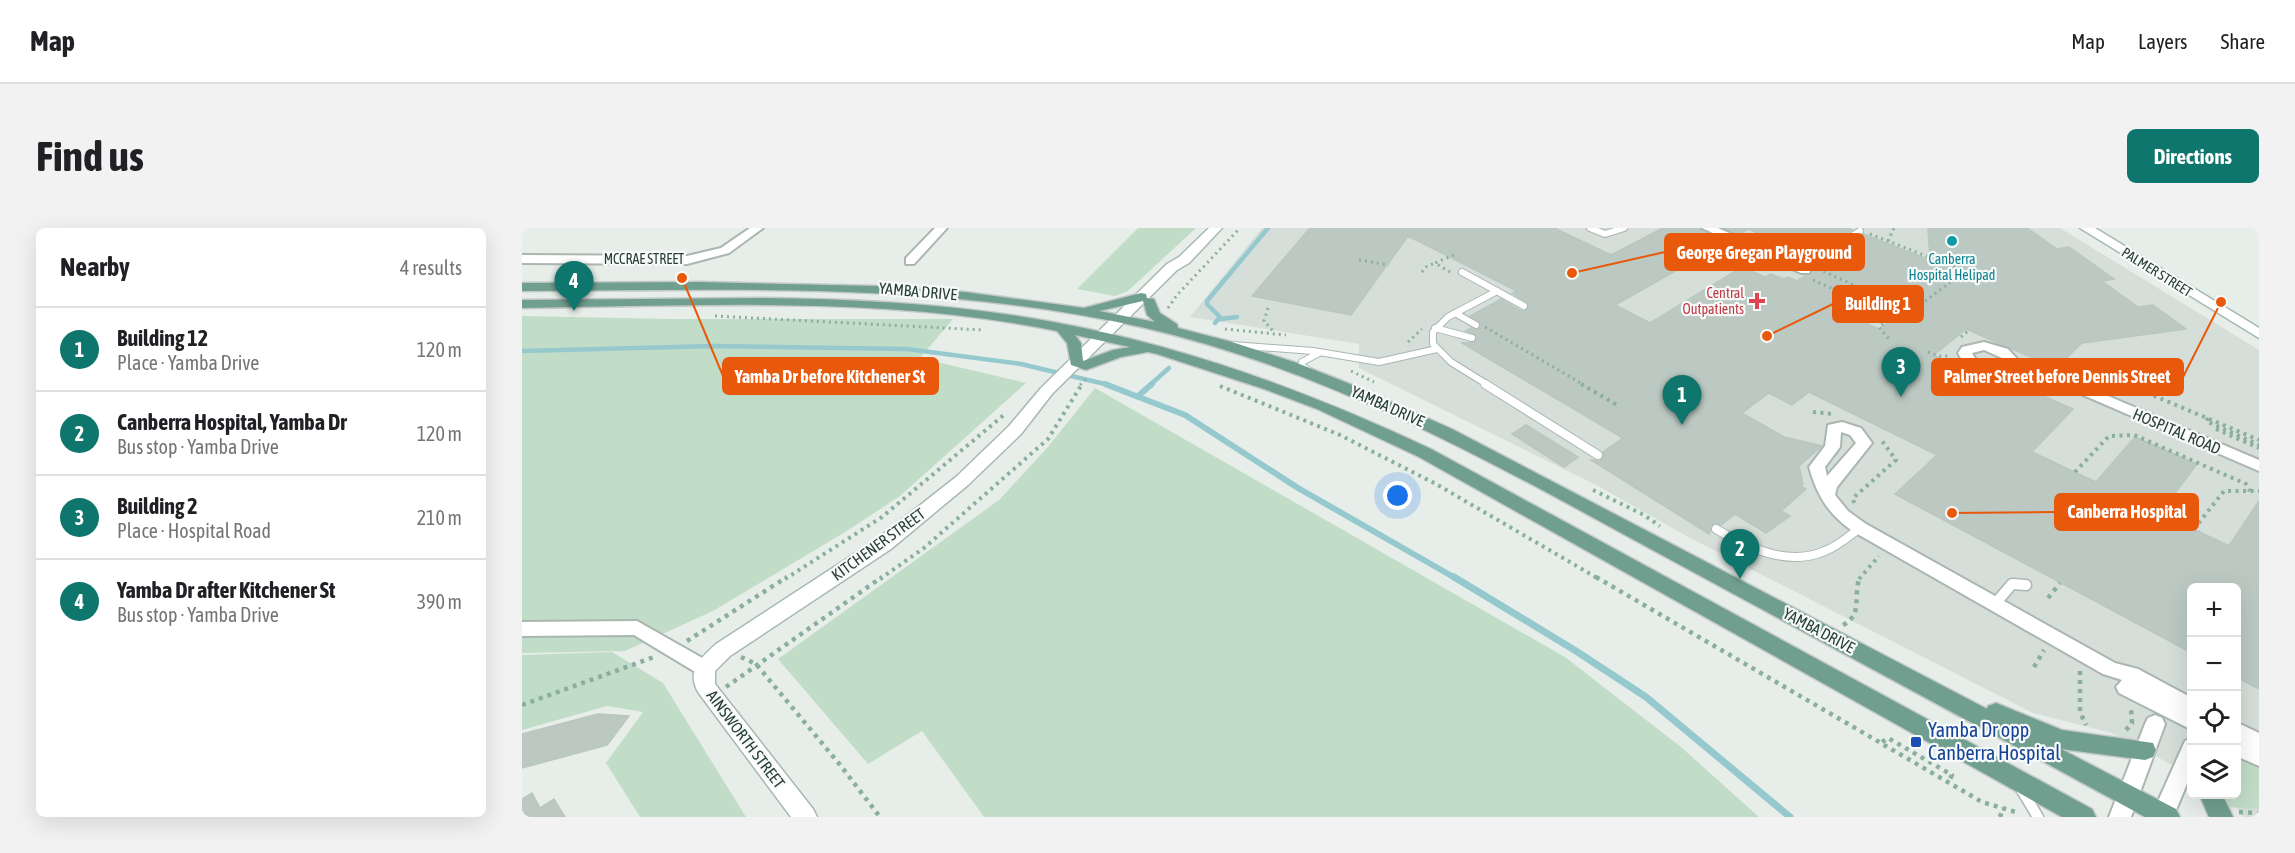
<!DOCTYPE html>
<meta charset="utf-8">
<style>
body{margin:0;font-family:"Asap Condensed",sans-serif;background:#f2f2f2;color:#202124}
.controls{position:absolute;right:18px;bottom:18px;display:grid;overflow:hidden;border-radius:9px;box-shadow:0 6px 24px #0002}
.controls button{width:54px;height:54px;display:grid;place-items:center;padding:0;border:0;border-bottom:2px solid #e0e0e0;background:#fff;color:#202124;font:30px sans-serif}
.you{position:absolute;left:876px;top:268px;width:21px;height:21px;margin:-15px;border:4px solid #fff;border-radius:50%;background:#1a73e8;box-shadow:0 0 0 9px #1a73e833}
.badge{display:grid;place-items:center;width:39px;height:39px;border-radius:50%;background:#0f766e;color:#fff;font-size:20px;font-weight:700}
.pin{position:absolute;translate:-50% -50px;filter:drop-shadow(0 2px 3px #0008)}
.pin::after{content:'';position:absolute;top:32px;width:21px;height:18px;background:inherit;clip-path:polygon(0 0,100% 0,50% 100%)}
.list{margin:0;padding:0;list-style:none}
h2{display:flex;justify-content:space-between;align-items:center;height:78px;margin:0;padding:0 24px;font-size:26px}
h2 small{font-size:20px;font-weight:400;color:#757577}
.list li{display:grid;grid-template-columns:39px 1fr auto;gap:18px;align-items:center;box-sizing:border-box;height:84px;padding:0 24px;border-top:2px solid #e0e0e0}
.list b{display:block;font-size:22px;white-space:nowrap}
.list p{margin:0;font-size:20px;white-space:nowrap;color:#757577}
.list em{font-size:20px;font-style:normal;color:#757577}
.icon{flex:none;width:33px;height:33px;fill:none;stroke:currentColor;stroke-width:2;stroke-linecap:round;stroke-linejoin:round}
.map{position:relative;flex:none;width:1737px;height:589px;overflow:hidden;border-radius:9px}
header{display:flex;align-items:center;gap:36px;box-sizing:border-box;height:84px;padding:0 30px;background:#fff;border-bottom:2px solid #e0e0e0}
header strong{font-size:28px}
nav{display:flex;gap:33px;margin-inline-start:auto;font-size:21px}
.intro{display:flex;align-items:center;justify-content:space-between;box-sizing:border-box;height:144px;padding:0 36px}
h1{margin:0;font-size:42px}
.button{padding:15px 27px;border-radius:9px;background:#0f766e;color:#fff;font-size:21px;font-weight:700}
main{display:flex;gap:36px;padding:0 36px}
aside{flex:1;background:#fff;border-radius:9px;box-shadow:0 6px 24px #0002}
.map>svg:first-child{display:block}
.built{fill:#d5ded9}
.green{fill:#c2ddc7}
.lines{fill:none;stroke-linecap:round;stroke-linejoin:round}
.stream-far2{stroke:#95c9cd;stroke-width:4.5}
.stream-far1{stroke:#95c9cd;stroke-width:6}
.stream{stroke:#95c9cd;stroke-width:7}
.building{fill:#bcc9c3;stroke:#b9c7c0;stroke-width:1.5;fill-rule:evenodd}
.lane-far2-casing{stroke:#aab6b0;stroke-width:8}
.lane-far1-casing{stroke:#aab6b0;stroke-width:10}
.lane-casing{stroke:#aab6b0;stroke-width:13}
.street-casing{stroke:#aab6b0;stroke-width:4}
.secondary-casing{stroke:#a6b9b1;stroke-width:3}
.primary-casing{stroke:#c3c9c7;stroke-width:3}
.path-far2{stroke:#8aaea0;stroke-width:3;stroke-dasharray:2 4;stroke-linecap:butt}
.path-far1{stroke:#8aaea0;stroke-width:4;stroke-dasharray:3 4.5;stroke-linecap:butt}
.path{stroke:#8aaea0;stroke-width:4.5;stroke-dasharray:4 5;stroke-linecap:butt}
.lane-far2{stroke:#fff;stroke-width:6}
.lane-far1{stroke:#fff;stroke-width:8}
.lane{stroke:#fff;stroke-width:10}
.street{fill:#fff;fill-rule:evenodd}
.secondary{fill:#fff;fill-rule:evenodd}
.primary{fill:#709f8f;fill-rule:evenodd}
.culture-dot{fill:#0f9aa8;stroke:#f7faf8;stroke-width:2}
.health-dot{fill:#e0444e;stroke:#f7faf8;stroke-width:2}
.transit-dot{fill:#1a4fb4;stroke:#f7faf8;stroke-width:2}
.labels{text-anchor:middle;stroke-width:4.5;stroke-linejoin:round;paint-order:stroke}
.far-street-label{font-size:14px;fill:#273f36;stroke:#f7faf8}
.far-culture-label{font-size:14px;fill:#0d838f;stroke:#f7faf8}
.far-health-label{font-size:14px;fill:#be3a42;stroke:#f7faf8;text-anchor:end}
.street-label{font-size:16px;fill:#273f36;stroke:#f7faf8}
.near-transit-label{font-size:20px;fill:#164399;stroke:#f7faf8;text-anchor:start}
.leader{fill:none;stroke:#e8590c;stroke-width:2}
.callout-dot{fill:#e8590c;stroke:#f7faf8;stroke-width:2}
.callout{fill:#e8590c;stroke:#e8590c;stroke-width:2}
.callout-label{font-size:18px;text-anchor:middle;font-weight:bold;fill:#fff}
</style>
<header>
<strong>Map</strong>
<nav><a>Map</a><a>Layers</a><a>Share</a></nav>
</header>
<div class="intro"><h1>Find us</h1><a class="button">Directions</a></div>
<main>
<aside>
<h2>Nearby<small>4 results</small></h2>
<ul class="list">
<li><span class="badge">1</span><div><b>Building 12</b><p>Place · Yamba Drive</p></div><em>120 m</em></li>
<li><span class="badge">2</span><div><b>Canberra Hospital, Yamba Dr</b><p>Bus stop · Yamba Drive</p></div><em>120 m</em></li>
<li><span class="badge">3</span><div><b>Building 2</b><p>Place · Hospital Road</p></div><em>210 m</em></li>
<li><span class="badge">4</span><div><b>Yamba Dr after Kitchener St</b><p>Bus stop · Yamba Drive</p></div><em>390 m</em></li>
</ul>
</aside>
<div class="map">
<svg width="1737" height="589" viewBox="0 0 1737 589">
<rect width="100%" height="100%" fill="#e7eeea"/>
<!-- built -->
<polygon class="built" points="740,0 1538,0 1737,122 1737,589 1721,589 1707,567 1714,566 1714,359 1670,359 1669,547 1590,505 1511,485 1168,310 1078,259 837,140 837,116 668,89"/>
<!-- green -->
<g class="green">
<polygon points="616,0 674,0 606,63 593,68 555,61"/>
<polygon points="0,88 149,91 431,91 398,130 504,155 378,268 325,303 191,383 103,423 0,425"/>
<polygon points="573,160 1043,429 1159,519 1237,589 462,589 400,503 346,536 256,431 477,272 525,220"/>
<polygon points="90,424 141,455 224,589 118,589 84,535 121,484 85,478 0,502 0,427"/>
<polygon points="1715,524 1737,536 1737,581 1704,579 1698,567 1714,566"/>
</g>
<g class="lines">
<!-- stream-far2 -->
<g class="stream-far2">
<polyline points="698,91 715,89"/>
<polyline points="693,95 698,89 685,76 685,73 746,0"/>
<polyline points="0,123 193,118 385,121 499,136 587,157"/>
<polyline points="628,157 647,140"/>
</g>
<!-- stream-far1 -->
<g class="stream-far1">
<polyline points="583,156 663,187 776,260 935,351"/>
<polyline points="616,168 630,156"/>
</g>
<!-- stream -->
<polyline class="stream" points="932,349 1054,423 1124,469 1268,589"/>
</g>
<!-- building -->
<g class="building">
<path d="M 788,0 L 1032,0 L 1089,27 L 1141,0 L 1178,0 L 1205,14 L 1093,77 L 1128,95 L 1220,39 L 1243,49 L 1249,46 L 1262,51 L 1266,49 L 1275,53 L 1306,34 L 1301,32 L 1342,6 L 1408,32 L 1406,0 L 1505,0 L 1535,21 L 1547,19 L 1592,51 L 1580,53 L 1616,79 L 1631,77 L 1664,101 L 1560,115 L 1534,140 L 1444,101 L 1412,127 L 1453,149 L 1484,163 L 1492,155 L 1551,181 L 1510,224 L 1574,254 L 1613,209 L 1675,236 L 1638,285 L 1707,318 L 1737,273 L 1737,461 L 1714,449 L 1714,360 L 1670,360 L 1670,425 L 1373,266 L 1415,227 L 1287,164 L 1270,177 L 1247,165 L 1220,185 L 1262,209 L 1300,218 L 1277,238 L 1281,256 L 1279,258 L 1284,261 L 1259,283 L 1268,288 L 1244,305 L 1213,286 L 1199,297 L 1191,296 L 1187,306 L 1069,232 L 1079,232 L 1081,224 L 1101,210 L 940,115 L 953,114 L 954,107 L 944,103 L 949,100 L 955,102 L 959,99 L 958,94 L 948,88 L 979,71 L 999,83 L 1005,82 L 1006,75 L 990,65 L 995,63 L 886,8 L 829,87 L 730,68 ZM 1355,63 L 1390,78 L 1357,101 L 1323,86 Z"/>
<polygon points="1201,0 1326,0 1330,2 1289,27 1226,1 1216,7"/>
<polygon points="1004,197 1056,229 1042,239 990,206"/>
<polygon points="76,486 107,488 85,517 0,540 0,506"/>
<polygon points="10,565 18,580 32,571 43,589 0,589 0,571"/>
</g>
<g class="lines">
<!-- lane-far2 casing -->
<g class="lane-far2-casing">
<g id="lane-far2">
<polyline points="1068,0 1083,6 1102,0"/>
<polyline points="1279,40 1338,3"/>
<polyline points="940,44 1002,78"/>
<polyline points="933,85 954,97"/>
<polyline points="913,100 950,110"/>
<polyline points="711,117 791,123 857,134 915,121"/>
<polyline points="787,143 780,138 780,134 797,125"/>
<polyline points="966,157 929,134 911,116 911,104 926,89 975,63"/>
</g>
</g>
<!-- lane-far1 casing -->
<g class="lane-far1-casing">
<g id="lane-far1">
<polyline points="963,156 1076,227"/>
<path d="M 1194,301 C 1226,320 1266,339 1303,323 C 1316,318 1327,308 1338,300"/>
</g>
</g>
<!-- lane casing -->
<g class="lane-casing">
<g id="lane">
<polyline points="1472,377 1490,356 1504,357"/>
<polyline points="1499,561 1516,589"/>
</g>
</g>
<!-- street casing -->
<g class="street-casing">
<g id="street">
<polygon points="228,0 241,0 207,25 165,36 0,35 0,27 165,28 199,20"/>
<polygon points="413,0 425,0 392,36 384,36 384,30"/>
<polygon points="1180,0 1196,0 1289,42 1287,45 1279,45"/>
<path d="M 1462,114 L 1486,121 L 1498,134 L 1497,142 C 1476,157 1447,147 1436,125 L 1440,119 ZM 1462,122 L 1480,130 L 1485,138 C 1472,145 1456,138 1450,125 Z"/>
<polygon points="1508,135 1737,232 1737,243 1503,142 1501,139"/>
<path d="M 1320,194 L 1339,200 L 1350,215 L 1315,259 L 1313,267 L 1326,283 L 1344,296 L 1593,435 L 1616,441 L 1670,470 L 1670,502 L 1597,465 L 1594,459 L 1600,452 L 1581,446 L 1332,304 C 1307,287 1295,268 1287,239 L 1303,218 L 1306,197 ZM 1319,204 L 1328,207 L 1334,215 L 1305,248 L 1303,239 L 1318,219 Z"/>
<polygon points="115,393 189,435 192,440 189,445 182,448 175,445 112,407 0,408 0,394"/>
<polygon points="1633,487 1640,490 1643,496 1609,589 1587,589 1623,496 1626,490"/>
<polygon points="1714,494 1737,505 1737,538 1714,528"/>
<polygon points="1670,510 1670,544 1651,589 1629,589 1663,513"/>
</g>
</g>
<!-- secondary casing -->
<g class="secondary-casing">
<g id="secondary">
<path d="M 687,0 L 700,0 L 667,35 L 655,42 L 530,166 L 499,206 L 446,257 L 369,321 L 208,428 L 193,443 L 193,456 L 291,581 L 295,589 L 269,589 L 176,464 C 164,442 179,430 194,416 L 355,311 L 434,249 L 487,198 L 519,160 L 645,36 L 657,29 Z"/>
<polygon points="1558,0 1573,0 1737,100 1737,110"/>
</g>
</g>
<!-- primary casing -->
<g class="primary-casing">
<g id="primary">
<path d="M 178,54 L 355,58 L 443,64 L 562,80 L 619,65 L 624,66 L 625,70 L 632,71 L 638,85 L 655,96 L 656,100 L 710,114 L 775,135 L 838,160 L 930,201 L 1465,481 L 1466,478 L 1474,475 L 1540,502 L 1631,515 L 1634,522 L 1631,529 L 1623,532 L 1539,521 L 1654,581 L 1658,589 L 1623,589 C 1462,501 1300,414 1138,326 C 969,234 810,143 619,99 C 417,53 206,62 0,63 L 0,55 ZM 621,73 L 625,87 L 633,94 L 577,83 Z"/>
<path d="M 238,70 C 336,71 434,76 531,94 C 663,118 788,164 909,221 L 1570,581 L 1574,589 L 1540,589 L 897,229 L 795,181 L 742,161 L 635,126 L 626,124 L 599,129 L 564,142 L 549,137 L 545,115 L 535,103 C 360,67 177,78 0,80 L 0,72 ZM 553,107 L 608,119 L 591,122 L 561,133 L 559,115 Z"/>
<polygon points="1677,566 1700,566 1711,589 1687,589"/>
</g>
</g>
<!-- path-far2 -->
<g class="path-far2">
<polyline points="1348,6 1443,43 1394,80 1387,76 1357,99 1367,111"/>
<polyline points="1366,13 1372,0"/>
<polyline points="837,32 867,37"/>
<polyline points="1431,38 1447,37"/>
<polyline points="1296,41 1382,79"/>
<polyline points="900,44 904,39 913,35"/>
<polyline points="928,44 913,35 932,27"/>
<polyline points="1291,52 1374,89"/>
<polyline points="646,80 655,67 718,0"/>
<polyline points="746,80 742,93 751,103"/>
<polyline points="1358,81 1384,71"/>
<polyline points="193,88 461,102"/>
<polyline points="963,99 1062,157"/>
<polyline points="703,101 764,107"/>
<polyline points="1439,109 1447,102"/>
<polyline points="886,114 900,101"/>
<polyline points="1406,124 1416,128 1428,128"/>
<polyline points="829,143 852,154"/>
<polyline points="1590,150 1607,157"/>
<polyline points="558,157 566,149"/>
</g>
<!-- path-far1 -->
<g class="path-far1">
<polyline points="1059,156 1097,178"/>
<polyline points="1604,156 1737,212"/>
<polyline points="698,158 818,207 914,256 1077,351"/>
<polyline points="1291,184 1310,186"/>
<polyline points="1686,190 1684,193 1737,217"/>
<polyline points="1694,201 1737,220"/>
<polyline points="1553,244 1587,208 1612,207 1724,256 1728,263"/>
<polyline points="1071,262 1122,287 1138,298"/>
<polyline points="1332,275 1331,270 1374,232 1360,213"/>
<polyline points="1672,301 1702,263 1737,263"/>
<polyline points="263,351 360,289 483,186"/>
<polyline points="358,351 402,320 526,211 560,156"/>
<polyline points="1337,351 1357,328"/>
</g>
<!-- path -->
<g class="path">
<polyline points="1074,349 1460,574 1497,585"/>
<polyline points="1526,370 1538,355"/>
<path d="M 1321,397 C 1342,386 1330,368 1338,349"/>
<polyline points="165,413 265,349"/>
<polyline points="219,429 234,436 319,538 358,589"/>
<polyline points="1512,439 1522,422"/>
<polyline points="1558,443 1558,484 1564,497"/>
<polyline points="204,459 360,349"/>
<polyline points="0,477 132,429"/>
<polyline points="1604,502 1610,495 1609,479"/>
<polyline points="1360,514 1366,510 1430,547 1427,553"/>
<polyline points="1717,584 1737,585"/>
<polyline points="1478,589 1481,580"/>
</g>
<!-- lane-far2 -->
<use href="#lane-far2" class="lane-far2"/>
<!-- lane-far1 -->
<use href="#lane-far1" class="lane-far1"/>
<!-- lane -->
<use href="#lane" class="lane"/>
<!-- street -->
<use href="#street" class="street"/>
<!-- secondary -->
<use href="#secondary" class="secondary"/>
<!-- primary -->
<use href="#primary" class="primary"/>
</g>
<!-- markers -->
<circle class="culture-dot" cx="1430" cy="13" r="6"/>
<path class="health-dot" d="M1232 64h6v6h6v6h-6v6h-6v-6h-6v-6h6z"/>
<rect class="transit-dot" x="1388" y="508" width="12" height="12" rx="3"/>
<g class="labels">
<!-- far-street labels -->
<g class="far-street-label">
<text x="122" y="36">MCCRAE STREET</text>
<text transform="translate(1635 44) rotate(32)" y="5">PALMER STREET</text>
</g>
<!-- far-culture labels -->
<g class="far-culture-label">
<text x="1430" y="36">Canberra<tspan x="1430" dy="16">Hospital Helipad</tspan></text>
</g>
<!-- far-health labels -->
<g class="far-health-label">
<text x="1222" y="70">Central<tspan x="1222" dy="16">Outpatients</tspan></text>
</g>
<!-- street labels -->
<g class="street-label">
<text transform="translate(396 63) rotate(5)" y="6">YAMBA DRIVE</text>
<text transform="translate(866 178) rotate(24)" y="6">YAMBA DRIVE</text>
<text transform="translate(1655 203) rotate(23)" y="6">HOSPITAL ROAD</text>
<text transform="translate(356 316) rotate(-36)" y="6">KITCHENER STREET</text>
<text transform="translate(1297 402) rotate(28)" y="6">YAMBA DRIVE</text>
<text transform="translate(224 511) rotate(53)" y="6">AINSWORTH STREET</text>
</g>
<!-- near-transit labels -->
<g class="near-transit-label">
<text x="1406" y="509">Yamba Dr opp<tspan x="1406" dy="23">Canberra Hospital</tspan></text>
</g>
</g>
<!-- callouts -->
<path class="leader" d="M1050 45L1143 24M1245 108L1311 76M160 50L201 148M1699 74L1661 149M1430 285L1533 284"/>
<g class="callout-dot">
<circle cx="1050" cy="45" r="6"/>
<circle cx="1245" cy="108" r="6"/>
<circle cx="160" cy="50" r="6"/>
<circle cx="1699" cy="74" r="6"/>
<circle cx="1430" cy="285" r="6"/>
</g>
<g class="callout">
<rect x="1143" y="6" width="199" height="36" rx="6"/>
<rect x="1311" y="58" width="90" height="36" rx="6"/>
<rect x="201" y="130" width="215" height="36" rx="6"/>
<rect x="1410" y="131" width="251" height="36" rx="6"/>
<rect x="1533" y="266" width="143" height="36" rx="6"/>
</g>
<g class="callout-label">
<text x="1242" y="31">George Gregan Playground</text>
<text x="1356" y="82">Building 1</text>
<text x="308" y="155">Yamba Dr before Kitchener St</text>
<text x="1535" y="155">Palmer Street before Dennis Street</text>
<text x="1605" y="290">Canberra Hospital</text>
</g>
</svg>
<div class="controls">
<button>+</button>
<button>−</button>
<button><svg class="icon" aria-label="locate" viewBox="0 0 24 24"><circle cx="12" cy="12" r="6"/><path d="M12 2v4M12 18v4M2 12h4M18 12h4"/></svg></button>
<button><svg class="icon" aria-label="layers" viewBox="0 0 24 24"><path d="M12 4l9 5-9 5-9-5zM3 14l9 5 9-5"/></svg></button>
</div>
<div class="you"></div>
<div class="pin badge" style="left:1160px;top:197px">1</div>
<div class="pin badge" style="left:1218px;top:351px">2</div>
<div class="pin badge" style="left:1379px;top:169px">3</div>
<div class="pin badge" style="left:52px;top:83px">4</div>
</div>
</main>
